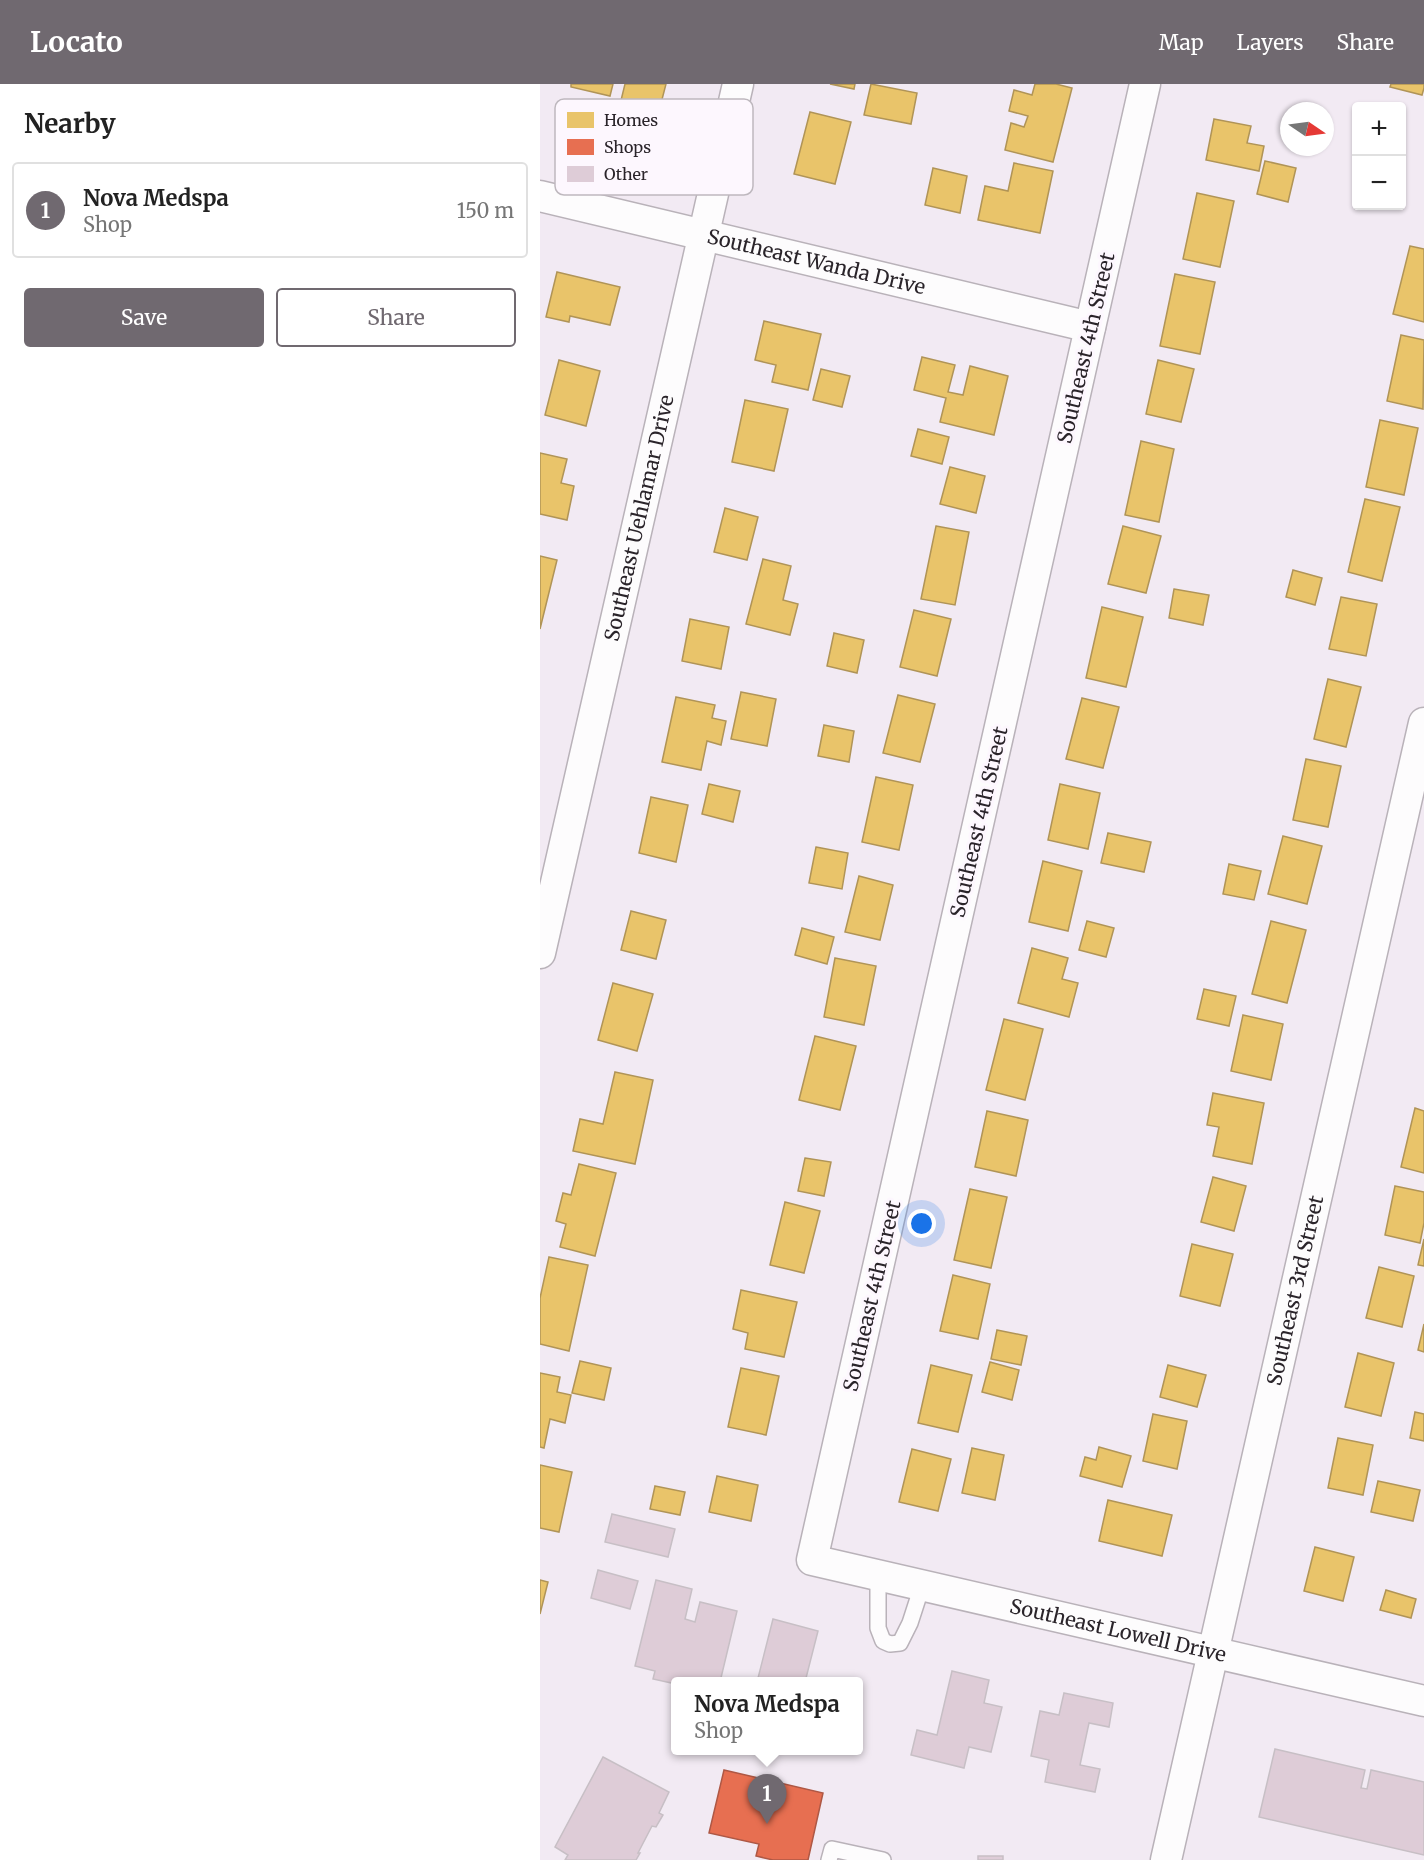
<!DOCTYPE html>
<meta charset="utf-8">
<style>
body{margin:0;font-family:Merriweather,serif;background:#f6f6f6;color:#222}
.controls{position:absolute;right:18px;top:18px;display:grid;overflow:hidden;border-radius:6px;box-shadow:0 2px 4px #0004}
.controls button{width:54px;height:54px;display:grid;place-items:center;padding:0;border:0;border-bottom:2px solid #e0e0e0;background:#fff;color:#222;font:30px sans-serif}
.compass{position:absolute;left:740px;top:18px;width:54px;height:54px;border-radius:50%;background:#fff;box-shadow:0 2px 4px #0004;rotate:103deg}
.you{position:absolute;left:382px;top:1140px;width:21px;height:21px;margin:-15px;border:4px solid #fff;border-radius:50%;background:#1a73e8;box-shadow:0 0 0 9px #1a73e833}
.badge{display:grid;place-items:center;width:39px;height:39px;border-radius:50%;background:#706970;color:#fff;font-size:20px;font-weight:700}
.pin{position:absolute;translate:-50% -50px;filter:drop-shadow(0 2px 3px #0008)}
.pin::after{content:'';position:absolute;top:32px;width:21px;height:18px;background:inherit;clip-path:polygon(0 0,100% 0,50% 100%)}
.popup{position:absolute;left:131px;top:1593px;width:192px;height:78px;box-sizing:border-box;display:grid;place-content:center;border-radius:6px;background:#fff;filter:drop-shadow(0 2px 4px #0005);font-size:20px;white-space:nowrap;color:#767676}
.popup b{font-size:22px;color:#222}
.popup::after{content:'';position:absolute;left:50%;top:100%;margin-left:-12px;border:12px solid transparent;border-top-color:#fff}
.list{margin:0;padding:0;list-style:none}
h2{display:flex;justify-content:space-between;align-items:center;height:78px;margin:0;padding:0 24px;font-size:26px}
h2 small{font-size:20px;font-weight:400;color:#767676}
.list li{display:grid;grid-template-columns:39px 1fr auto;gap:18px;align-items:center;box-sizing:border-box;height:96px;margin:0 12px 12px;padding:0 12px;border:2px solid #e0e0e0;border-radius:6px}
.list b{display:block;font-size:22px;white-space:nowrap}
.list p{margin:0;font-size:20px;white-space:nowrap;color:#767676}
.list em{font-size:20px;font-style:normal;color:#767676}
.actions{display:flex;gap:12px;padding:18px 24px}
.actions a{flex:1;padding:14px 0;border:2px solid #706970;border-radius:6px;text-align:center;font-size:21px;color:#706970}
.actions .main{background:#706970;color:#fff}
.map{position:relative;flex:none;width:884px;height:1776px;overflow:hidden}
header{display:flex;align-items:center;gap:36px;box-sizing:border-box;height:84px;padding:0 30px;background:#706970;color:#fff}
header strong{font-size:28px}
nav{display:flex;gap:33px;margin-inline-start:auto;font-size:21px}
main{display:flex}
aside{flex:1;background:#fff}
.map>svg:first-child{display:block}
.homes{fill:#e9c46a;stroke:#b09457;stroke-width:1.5}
.shops{fill:#e76f51;stroke:#ae5845;stroke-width:1.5}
.building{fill:#deccd7;stroke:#c7bfc5;stroke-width:1.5}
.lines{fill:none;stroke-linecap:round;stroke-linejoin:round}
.lane-casing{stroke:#b9b2b9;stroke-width:18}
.street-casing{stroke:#b9b2b9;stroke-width:33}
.lane{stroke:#fdfcfd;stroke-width:15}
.street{stroke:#fdfcfd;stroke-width:30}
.labels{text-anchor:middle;stroke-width:6;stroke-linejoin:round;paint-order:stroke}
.street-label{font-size:20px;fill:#2a242a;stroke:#fdf7fe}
.key{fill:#fdf7fe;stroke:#beb8be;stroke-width:1.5}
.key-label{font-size:16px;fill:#2a242a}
</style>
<header>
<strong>Locato</strong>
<nav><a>Map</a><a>Layers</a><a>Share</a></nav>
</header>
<main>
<aside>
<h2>Nearby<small></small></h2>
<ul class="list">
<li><span class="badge">1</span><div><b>Nova Medspa</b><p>Shop</p></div><em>150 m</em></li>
</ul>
<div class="actions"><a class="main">Save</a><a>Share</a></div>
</aside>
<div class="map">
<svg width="884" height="1776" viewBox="0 0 884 1776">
<rect width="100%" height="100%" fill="#f2eaf3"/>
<!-- homes -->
<g class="homes">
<polygon points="31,0 73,0 70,12 31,3"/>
<polygon points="85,0 126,0 112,54 74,45"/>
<polygon points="290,0 315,0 314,5"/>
<polygon points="331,0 377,9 371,40 324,31"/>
<polygon points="495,0 516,0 532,4 513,78 465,66 471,39 484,43 488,32 469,27 474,6 492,11"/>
<polygon points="851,0 884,0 884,4 882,11 850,3"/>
<polygon points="270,28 311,38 295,100 254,90"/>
<polygon points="674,35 711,42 707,59 724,62 719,87 666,76"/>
<polygon points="725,77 756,84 748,118 717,110"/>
<polygon points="474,79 513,87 500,149 438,136 445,102 468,107"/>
<polygon points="393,84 427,92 420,129 385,121"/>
<polygon points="657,109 694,117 680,183 643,175"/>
<polygon points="870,162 884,165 884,238 853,230"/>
<polygon points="17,188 80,203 70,241 30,232 29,238 6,233"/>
<polygon points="635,190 675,198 660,270 620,262"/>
<polygon points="224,237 281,250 268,306 232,298 236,281 215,276"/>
<polygon points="861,251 884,256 883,325 847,317"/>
<polygon points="382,273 415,281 408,308 423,311 430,282 468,292 454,351 400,338 406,314 374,306"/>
<polygon points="19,276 60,287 46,342 5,331"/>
<polygon points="618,276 654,285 641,338 606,330"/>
<polygon points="281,285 310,292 302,323 273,316"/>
<polygon points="205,316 248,325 234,387 192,378"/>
<polygon points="840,336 878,344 864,411 826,403"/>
<polygon points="378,345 409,353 402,380 371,372"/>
<polygon points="601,357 634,365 619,438 585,431"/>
<polygon points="0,369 27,375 21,399 34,402 27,436 0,430"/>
<polygon points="410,383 445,392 436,429 400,420"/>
<polygon points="825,415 860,423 842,497 808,488"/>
<polygon points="185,424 218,433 207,476 174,468"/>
<polygon points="396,442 429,448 415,521 381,515"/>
<polygon points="583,442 621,452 606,509 568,500"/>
<polygon points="0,472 17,476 0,545"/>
<polygon points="223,475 251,482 243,516 258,520 250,551 206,540"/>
<polygon points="753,486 782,494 775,521 746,513"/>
<polygon points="634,505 669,511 663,541 629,534"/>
<polygon points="801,513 837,520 826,572 789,565"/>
<polygon points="562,523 603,533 586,603 546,594"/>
<polygon points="374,526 411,535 397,592 360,583"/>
<polygon points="150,535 189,543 181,585 142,577"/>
<polygon points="294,549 324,556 317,589 287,582"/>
<polygon points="788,595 821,603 806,663 774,655"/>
<polygon points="201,608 236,615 227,662 191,655"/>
<polygon points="358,611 395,620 380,678 343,669"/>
<polygon points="136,613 175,621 172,634 186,637 181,661 167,657 161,686 122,678"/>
<polygon points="542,614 579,623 563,684 526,675"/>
<polygon points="284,641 314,647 309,678 278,672"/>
<polygon points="766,675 801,682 788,743 753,736"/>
<polygon points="336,693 373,701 359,766 322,758"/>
<polygon points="169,700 200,707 193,738 162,730"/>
<polygon points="520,700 560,709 548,765 508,756"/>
<polygon points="111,713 148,721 136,778 99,769"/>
<polygon points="568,749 611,758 604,788 561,779"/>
<polygon points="743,752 782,762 767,820 728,810"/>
<polygon points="276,763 308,769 302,805 269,799"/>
<polygon points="503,777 542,787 528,847 489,838"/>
<polygon points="689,780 721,787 714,816 683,810"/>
<polygon points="319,792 353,801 340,856 305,848"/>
<polygon points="91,827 126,836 116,875 81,866"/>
<polygon points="547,837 574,844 566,873 539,866"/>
<polygon points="731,837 766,846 747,919 712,910"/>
<polygon points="262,844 294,853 287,880 255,871"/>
<polygon points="492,864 528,874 522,895 538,899 529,933 478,919"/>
<polygon points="295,874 336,882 324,941 284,933"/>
<polygon points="73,899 113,910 97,967 58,956"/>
<polygon points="664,905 696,912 689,942 657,935"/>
<polygon points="703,931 743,940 731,996 691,987"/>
<polygon points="464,935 503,945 485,1016 446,1006"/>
<polygon points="275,952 316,962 300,1026 259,1016"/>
<polygon points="75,988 113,996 95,1080 33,1067 40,1035 63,1040"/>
<polygon points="673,1009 724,1019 712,1080 673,1072 679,1043 667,1041"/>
<polygon points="875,1024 884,1027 884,1089 861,1083"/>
<polygon points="447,1027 488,1036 476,1092 435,1083"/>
<polygon points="265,1074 291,1078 284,1112 258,1107"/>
<polygon points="39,1080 76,1089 55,1172 20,1163 26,1140 16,1137 23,1109 31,1111"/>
<polygon points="673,1093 706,1102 694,1147 661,1138"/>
<polygon points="855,1102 884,1108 884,1139 880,1159 845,1151"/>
<polygon points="430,1105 467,1113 451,1184 414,1176"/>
<polygon points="245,1118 280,1127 264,1189 230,1181"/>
<polygon points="884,1155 884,1182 878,1181"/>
<polygon points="652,1160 693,1170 680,1222 640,1212"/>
<polygon points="9,1173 48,1181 29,1267 0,1260 0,1214"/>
<polygon points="839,1183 874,1192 862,1243 826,1234"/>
<polygon points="413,1191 450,1200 438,1255 400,1247"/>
<polygon points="201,1206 257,1218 244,1273 205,1265 208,1249 193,1245"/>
<polygon points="884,1240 884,1268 878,1266"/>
<polygon points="457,1246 487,1252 481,1281 451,1275"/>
<polygon points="818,1269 854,1279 841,1332 805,1323"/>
<polygon points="40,1277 71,1284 64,1316 32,1309"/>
<polygon points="450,1278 479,1286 472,1316 442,1308"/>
<polygon points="391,1281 432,1291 418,1348 378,1339"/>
<polygon points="628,1281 666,1291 657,1323 620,1313"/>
<polygon points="201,1284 239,1292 226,1351 188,1343"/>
<polygon points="0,1289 20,1293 17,1308 31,1311 25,1339 10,1335 4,1364 0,1363"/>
<polygon points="875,1328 884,1330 884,1357 870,1354"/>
<polygon points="613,1330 647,1337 637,1385 603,1377"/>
<polygon points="798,1354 833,1361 823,1411 788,1404"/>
<polygon points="559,1363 591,1372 582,1403 540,1392 545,1373 556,1376"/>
<polygon points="432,1364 464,1371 455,1416 422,1409"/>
<polygon points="372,1365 411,1375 398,1427 359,1418"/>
<polygon points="0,1381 32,1388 19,1448 0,1444"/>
<polygon points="177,1392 218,1401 211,1437 169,1428"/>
<polygon points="838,1397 880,1406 873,1437 831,1428"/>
<polygon points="115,1402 145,1408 140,1431 110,1425"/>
<polygon points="568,1416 632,1431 622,1472 559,1457"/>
<polygon points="775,1463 814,1473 803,1517 764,1507"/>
<polygon points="0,1496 8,1498 0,1530"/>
<polygon points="846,1506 876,1515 871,1534 840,1526"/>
</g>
<!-- shops -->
<polygon class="shops" points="184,1686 283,1709 268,1776 233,1776 216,1772 219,1760 169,1749"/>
<!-- building -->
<g class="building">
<polygon points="72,1430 135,1445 128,1473 65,1458"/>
<polygon points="58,1486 98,1497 90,1525 51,1514"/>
<polygon points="116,1496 152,1505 145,1535 155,1538 160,1518 197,1527 180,1598 136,1598 136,1600 113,1595 115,1587 95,1582"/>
<polygon points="233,1535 278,1547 265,1598 217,1598"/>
<polygon points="412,1587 449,1596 444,1619 462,1623 451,1668 429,1663 424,1684 371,1671 377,1646 397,1651"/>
<polygon points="524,1609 573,1619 569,1643 549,1639 540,1681 560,1685 555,1708 505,1698 509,1676 491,1672 500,1627 519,1631"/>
<polygon points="735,1665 825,1686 821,1704 827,1705 831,1686 884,1698 884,1771 719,1733"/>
<polygon points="63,1673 129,1708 119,1729 123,1731 116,1743 112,1742 98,1769 100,1769 96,1776 25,1776 28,1771 15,1763"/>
<rect x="438" y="1772" width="25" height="4"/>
</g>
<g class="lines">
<!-- lane casing -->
<g class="lane-casing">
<g id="lane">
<polyline points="338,1492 338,1544 343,1557 350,1560 360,1559 370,1539 382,1502"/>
<polyline points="289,1776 292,1765 343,1776"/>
</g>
</g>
<!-- street casing -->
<g class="street-casing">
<g id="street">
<path id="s1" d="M 605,0 L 272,1476 L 884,1617"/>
<path id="s2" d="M 0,112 L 550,243"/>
<path id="s3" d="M 0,869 L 198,0"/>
<path id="s4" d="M 626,1776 L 884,639"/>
</g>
</g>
<!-- lane -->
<use href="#lane" class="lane"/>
<!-- street -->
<use href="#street" class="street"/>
</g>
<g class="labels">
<!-- street labels -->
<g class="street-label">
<text dy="7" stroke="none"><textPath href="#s2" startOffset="284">Southeast Wanda Drive</textPath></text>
<text transform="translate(546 264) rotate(-77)" y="7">Southeast 4th Street</text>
<text dy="7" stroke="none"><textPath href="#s3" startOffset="446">Southeast Uehlamar Drive</textPath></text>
<text transform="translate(439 738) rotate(-77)" y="7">Southeast 4th Street</text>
<text dy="7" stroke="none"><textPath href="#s4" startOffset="584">Southeast 3rd Street</textPath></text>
<text transform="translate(332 1212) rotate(-77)" y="7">Southeast 4th Street</text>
<text dy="7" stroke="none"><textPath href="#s1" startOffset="1827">Southeast Lowell Drive</textPath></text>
</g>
</g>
<!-- legend -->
<rect x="15" y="15" width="198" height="96" rx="9" class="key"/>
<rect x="27" y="28" width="27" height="16" fill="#e9c46a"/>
<rect x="27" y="55" width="27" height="16" fill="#e76f51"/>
<rect x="27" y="82" width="27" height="16" fill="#deccd7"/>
<g class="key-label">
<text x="64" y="42">Homes</text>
<text x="64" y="69">Shops</text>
<text x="64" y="96">Other</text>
</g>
</svg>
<div class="controls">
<button>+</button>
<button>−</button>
</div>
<svg class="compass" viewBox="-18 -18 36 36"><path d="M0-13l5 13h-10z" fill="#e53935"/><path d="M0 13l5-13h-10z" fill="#767676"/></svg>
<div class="you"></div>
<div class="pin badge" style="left:227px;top:1740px">1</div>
<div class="popup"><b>Nova Medspa</b>Shop</div>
</div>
</main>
